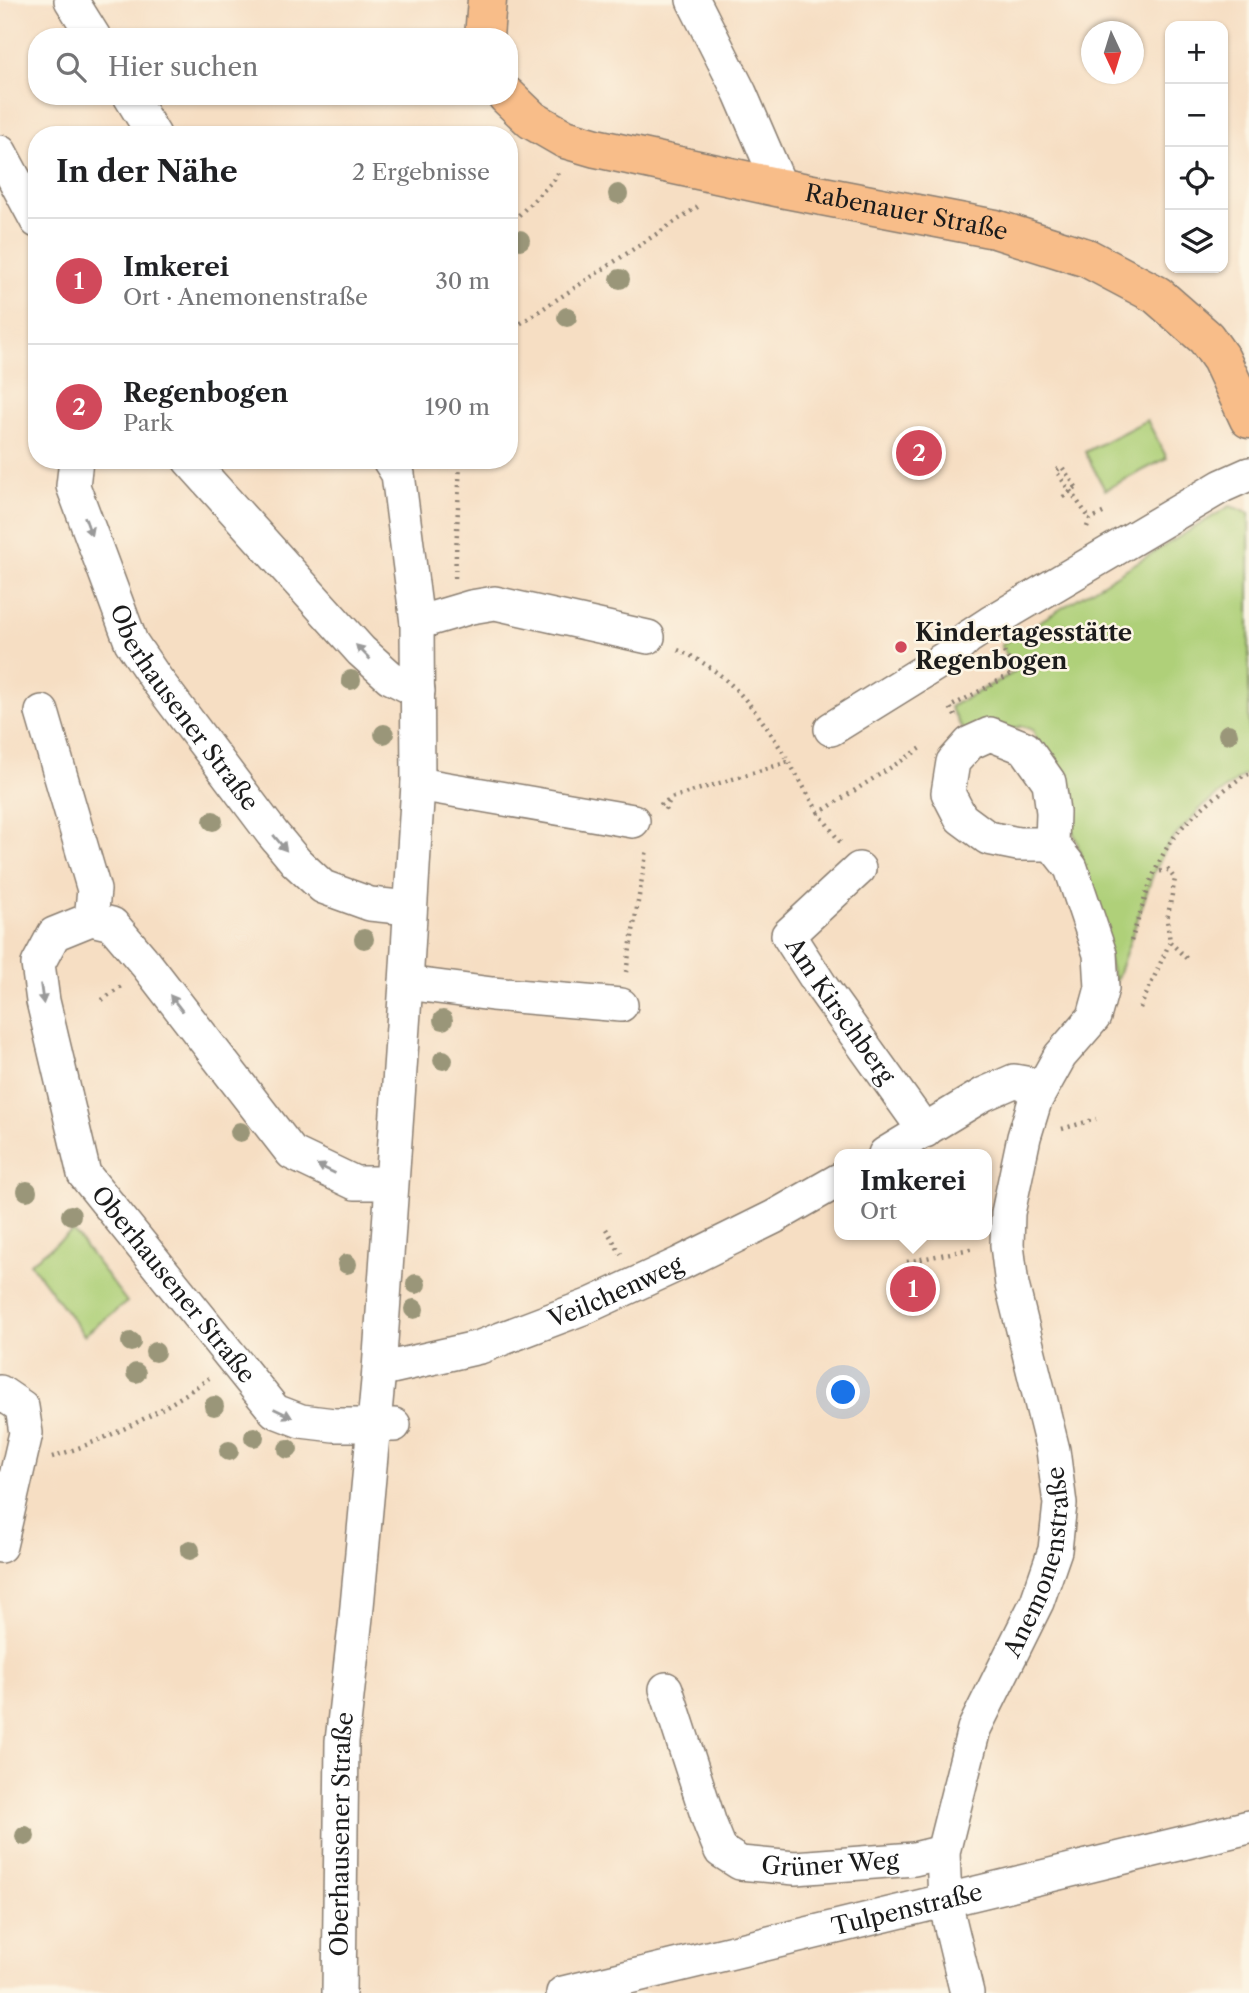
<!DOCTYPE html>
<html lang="de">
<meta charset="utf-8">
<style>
body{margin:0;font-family:"Libre Caslon Text",serif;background:#f6f6f6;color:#202124}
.controls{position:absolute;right:21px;top:21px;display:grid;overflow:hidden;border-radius:14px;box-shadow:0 2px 5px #0004}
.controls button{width:63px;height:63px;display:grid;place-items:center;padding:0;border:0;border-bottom:2px solid #e0e0e0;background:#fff;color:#202124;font:35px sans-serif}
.compass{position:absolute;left:1081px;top:21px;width:63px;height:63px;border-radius:50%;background:#fff;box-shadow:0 2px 5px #0004;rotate:176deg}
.you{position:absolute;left:844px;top:1393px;width:24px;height:24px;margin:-18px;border:5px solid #fff;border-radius:50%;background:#1a73e8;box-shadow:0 0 0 10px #1a73e833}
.badge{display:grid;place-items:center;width:46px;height:46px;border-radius:50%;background:#d1495b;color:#fff;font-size:23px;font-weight:700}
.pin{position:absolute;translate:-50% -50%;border:4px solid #fff;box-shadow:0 2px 7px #0006}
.popup{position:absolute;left:834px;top:1149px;width:158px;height:91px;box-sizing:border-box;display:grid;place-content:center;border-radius:14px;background:#fff;filter:drop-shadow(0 2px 5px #0005);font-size:23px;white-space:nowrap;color:#757577}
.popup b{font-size:26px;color:#202124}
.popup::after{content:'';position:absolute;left:50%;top:100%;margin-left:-14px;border:14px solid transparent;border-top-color:#fff}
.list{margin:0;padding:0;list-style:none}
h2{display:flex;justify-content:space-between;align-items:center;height:91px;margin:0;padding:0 28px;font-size:30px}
h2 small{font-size:23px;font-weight:400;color:#757577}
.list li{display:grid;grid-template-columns:46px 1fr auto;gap:21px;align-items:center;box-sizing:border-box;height:126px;padding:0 28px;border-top:2px solid #e0e0e0}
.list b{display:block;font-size:26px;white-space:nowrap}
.list p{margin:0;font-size:23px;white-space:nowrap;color:#757577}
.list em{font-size:23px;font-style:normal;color:#757577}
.icon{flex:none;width:38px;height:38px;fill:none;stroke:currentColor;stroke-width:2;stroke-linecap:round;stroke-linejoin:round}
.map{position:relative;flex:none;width:1249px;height:1993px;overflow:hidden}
.search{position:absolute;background:#fff;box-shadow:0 2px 5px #0004;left:28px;top:28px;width:490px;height:77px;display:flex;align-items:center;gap:18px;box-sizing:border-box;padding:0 24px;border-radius:28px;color:#757577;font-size:26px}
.panel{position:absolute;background:#fff;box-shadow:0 2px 5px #0004;left:28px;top:126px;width:490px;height:343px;border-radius:28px}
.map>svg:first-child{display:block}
.green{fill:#afd079;stroke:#66764a;stroke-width:2}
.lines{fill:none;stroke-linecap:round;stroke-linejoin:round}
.minor-casing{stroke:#897d70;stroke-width:36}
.major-casing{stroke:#897d70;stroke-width:41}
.path{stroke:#897d70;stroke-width:4.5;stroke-dasharray:2 5;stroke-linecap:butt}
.minor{stroke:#fff;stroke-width:33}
.major{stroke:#f8bd89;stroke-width:38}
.path-bridge{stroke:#897d70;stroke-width:4.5;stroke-dasharray:2 5;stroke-linecap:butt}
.tree{fill:#9a9679}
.oneway{fill:#999}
.poi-dot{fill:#d1495b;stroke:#fcf5e5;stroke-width:2.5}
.labels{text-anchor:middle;stroke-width:5;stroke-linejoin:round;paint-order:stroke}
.street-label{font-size:24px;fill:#1c1c1c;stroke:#fcf5e5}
.poi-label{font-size:24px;font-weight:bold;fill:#1c1c1c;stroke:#fcf5e5;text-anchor:start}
</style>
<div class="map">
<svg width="1249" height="1993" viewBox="0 0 1249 1993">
<rect width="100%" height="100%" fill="#fcf5e5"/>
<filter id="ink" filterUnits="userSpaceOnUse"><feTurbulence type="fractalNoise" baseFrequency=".0143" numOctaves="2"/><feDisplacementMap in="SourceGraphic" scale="14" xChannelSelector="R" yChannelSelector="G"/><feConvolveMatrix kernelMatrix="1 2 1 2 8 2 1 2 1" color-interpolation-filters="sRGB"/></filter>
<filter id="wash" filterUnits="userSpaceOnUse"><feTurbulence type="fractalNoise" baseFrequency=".00686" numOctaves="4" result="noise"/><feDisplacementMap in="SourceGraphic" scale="28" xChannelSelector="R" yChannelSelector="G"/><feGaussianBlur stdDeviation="1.57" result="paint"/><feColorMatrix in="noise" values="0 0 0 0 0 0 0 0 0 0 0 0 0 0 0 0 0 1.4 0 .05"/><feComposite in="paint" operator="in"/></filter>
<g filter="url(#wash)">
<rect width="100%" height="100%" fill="#f6dec3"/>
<!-- green -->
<g class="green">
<polygon points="1147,420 1167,458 1105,490 1085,452"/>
<polygon points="1230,506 1249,513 1249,774 1243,776 1202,807 1169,843 1154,872 1115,984 1077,842 1033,730 1022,726 970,743 950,707 1015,672 1001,645"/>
<polygon points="73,1231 127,1302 84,1335 30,1263"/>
</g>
</g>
<g filter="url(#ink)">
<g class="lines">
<!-- minor casing -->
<g class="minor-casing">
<g id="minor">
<polyline points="71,0 94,37"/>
<polyline points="693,0 740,93 781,188"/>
<polyline points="130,96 154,135"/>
<polyline points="0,152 37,221"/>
<path id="s1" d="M 76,460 L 73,486 L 131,642 L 156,679 L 272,833 L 296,862 L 323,887 L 370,904 L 409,908"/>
<polyline points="189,460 361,651 390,677 418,691"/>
<polyline points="417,623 471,607 495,603 648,637"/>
<polyline points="42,712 94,890 91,919"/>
<polyline points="831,729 947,657 967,638 990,623 1222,486 1249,474"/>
<polyline points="418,784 633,821"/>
<path id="s2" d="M 859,869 L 788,935 L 821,986 L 925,1131"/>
<polyline points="406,983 492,994 621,1005"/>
<polyline points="885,1154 984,1094 1014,1081 1031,1084 1035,1101"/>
<path id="s3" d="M 391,1183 L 355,1183 L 292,1153 L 146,964 L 112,924 L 91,919 L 54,934 L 38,964 L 43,1001 L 84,1174 L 275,1411 L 301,1421 L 334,1425 L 394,1425"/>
<path id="s4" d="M 379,1370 L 480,1347 L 588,1306 L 679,1264 L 774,1217 L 839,1180"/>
<polyline points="0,1392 22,1407 26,1433 0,1546"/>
<path id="s5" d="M 666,1689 L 710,1824 L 721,1851 L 740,1863 L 795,1868 L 914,1859 L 943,1852"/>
<path id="s6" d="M 339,1993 L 342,1741 L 356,1617 L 379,1370 L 406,983 L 418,784 L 417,623 L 398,474 L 389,460"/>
<path id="s7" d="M 563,1993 L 1249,1827"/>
<path id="s8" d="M 967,1993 L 945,1902 L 943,1852 L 974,1729 L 1037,1602 L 1055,1550 L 1060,1504 L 1053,1450 L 1012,1285 L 1007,1245 L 1008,1213 L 1024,1137 L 1035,1101 L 1060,1056 L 1094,1017 L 1102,988 L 1100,954 L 1071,868 L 1052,844 L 1053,812 L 1049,782 L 1025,748 L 990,734 L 970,743 L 953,762 L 948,793 L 961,818 L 988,838 L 1018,844 L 1052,844"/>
</g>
</g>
<!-- major casing -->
<g class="major-casing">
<g id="major">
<polyline points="484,37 487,0"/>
<path id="s9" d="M 507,96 L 532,120 L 565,139 L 596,148 L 781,188 L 995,229 L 1087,258 L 1157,295 L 1206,338 L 1221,359 L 1249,419"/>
</g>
</g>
<!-- path -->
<g class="path">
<polyline points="509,225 554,180 558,173"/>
<polyline points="509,331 699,206"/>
<polyline points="1076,487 1062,467 1056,471 1090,519"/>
<polyline points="1087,527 1090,519 1107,511"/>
<polyline points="455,578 460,460"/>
<path d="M 678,650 C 749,679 781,751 819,813"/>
<polyline points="955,716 950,707 1015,672 1004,652"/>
<polyline points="660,805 671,798 788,762"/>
<polyline points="665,810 671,798"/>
<polyline points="840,842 819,813 923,747"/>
<path d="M 1131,941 C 1142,909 1150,875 1168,846 C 1184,819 1218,795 1243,776 L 1249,774"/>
<polyline points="1170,942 1189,961"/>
<polyline points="626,972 647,849"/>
<polyline points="102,1000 121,986"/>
<polyline points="1140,1008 1170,942 1167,920 1175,879 1168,870 1155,872"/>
<polyline points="1062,1129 1096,1119"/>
<polyline points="606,1229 621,1254"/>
<polyline points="907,1262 975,1248"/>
<path d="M 52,1457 C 109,1439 161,1413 209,1378"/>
</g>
<!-- minor -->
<use href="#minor" class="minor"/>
<!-- major -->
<use href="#major" class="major"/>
<!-- path-bridge -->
<polyline class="path-bridge" points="1063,497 1076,487"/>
</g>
<!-- trees -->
<g class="tree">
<circle cx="618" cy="194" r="10"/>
<circle cx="520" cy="240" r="10"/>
<circle cx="620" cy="279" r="10"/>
<circle cx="567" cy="317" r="10"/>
<circle cx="351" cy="680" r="10"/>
<circle cx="384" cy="734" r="10"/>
<circle cx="1228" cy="734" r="10"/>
<circle cx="213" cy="821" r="10"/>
<circle cx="364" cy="939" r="10"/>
<circle cx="443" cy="1020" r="10"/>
<circle cx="443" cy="1060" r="10"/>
<circle cx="240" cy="1132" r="10"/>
<circle cx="27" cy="1191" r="10"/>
<circle cx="71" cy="1215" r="10"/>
<circle cx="347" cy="1264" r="10"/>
<circle cx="416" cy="1284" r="10"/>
<circle cx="414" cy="1309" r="10"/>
<circle cx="131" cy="1342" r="10"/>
<circle cx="155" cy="1352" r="10"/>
<circle cx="136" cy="1373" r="10"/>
<circle cx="214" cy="1406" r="10"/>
<circle cx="254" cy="1437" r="10"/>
<circle cx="288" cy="1449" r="10"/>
<circle cx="229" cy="1451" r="10"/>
<circle cx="190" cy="1550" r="10"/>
<circle cx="25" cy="1836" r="10"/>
</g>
<!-- one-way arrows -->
<defs><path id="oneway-solid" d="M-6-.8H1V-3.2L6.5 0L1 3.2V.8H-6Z" transform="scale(1.75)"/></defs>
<g class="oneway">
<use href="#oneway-solid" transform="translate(88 526) rotate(70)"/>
<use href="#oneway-solid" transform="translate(363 652) rotate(-135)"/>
<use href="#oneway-solid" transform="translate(280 843) rotate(50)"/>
<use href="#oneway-solid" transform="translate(42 994) rotate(82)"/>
<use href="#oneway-solid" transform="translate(176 1003) rotate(-128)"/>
<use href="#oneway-solid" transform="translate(326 1169) rotate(-154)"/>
<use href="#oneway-solid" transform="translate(283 1413) rotate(26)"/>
</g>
</g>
<!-- markers -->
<circle class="poi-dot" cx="901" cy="647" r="7"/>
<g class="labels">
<!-- street labels -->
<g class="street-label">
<text dy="8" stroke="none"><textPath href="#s9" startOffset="422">Rabenauer Straße</textPath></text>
<text dy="8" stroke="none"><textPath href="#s1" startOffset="276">Oberhausener Straße</textPath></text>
<text dy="8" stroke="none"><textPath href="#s2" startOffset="189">Am Kirschberg</textPath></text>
<text dy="8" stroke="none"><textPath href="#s3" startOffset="850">Oberhausener Straße</textPath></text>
<text dy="8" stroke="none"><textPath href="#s4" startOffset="250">Veilchenweg</textPath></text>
<text dy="8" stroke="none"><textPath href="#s8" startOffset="452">Anemonenstraße</textPath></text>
<text dy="8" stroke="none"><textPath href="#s6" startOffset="159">Oberhausener Straße</textPath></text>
<text dy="8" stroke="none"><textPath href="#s5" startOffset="284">Grüner Weg</textPath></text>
<text dy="8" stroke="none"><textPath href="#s7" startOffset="354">Tulpenstraße</textPath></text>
</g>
<!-- poi labels -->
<g class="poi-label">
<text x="915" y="641">Kindertagesstätte<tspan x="915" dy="28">Regenbogen</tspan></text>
</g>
</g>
</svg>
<div class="controls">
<button>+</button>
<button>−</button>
<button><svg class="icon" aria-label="locate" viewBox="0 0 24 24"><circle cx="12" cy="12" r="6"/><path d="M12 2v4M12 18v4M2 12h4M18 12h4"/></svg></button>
<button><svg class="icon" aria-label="layers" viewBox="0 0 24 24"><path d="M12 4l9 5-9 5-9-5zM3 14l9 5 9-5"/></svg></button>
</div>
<svg class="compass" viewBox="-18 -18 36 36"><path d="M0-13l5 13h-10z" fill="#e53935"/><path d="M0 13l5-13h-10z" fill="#757577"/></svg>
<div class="you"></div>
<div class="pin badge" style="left:913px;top:1289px">1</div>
<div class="popup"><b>Imkerei</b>Ort</div>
<div class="pin badge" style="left:919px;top:453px">2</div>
<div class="search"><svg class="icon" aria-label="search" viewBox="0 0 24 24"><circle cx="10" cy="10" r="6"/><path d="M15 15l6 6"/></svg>Hier suchen</div>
<section class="panel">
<h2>In der Nähe<small>2 Ergebnisse</small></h2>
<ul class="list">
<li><span class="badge">1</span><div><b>Imkerei</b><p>Ort · Anemonenstraße</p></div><em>30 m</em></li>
<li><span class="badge">2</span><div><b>Regenbogen</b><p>Park</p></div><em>190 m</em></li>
</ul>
</section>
</div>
